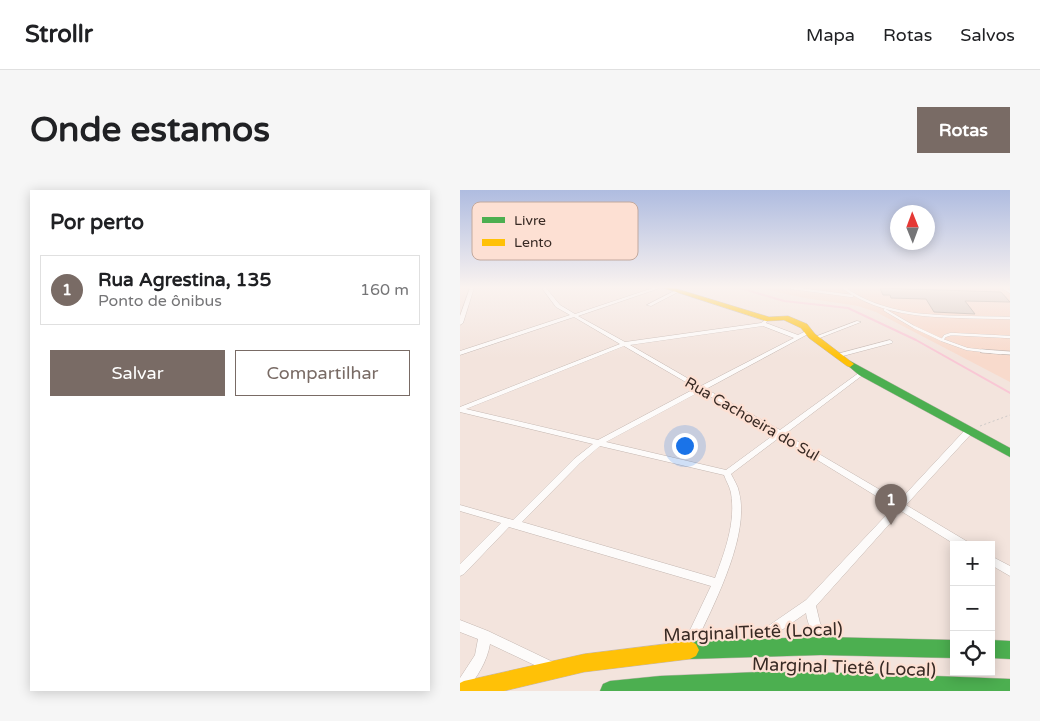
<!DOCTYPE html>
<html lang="pt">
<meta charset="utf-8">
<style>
body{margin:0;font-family:"Varela Round",sans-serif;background:#f6f6f6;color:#202124}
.controls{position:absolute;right:15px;bottom:15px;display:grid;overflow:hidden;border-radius:0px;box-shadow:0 2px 12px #0003}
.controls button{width:45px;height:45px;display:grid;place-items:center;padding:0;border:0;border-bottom:1px solid #e0e0e0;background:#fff;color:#202124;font:25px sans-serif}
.compass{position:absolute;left:430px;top:15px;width:45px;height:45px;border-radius:50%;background:#fff;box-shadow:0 2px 12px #0003;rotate:359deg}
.you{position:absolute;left:224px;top:255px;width:18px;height:18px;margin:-12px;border:4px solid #fff;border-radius:50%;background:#1a73e8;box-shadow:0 0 0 8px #1a73e833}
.badge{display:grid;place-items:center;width:32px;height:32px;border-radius:50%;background:#796b65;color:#fff;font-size:16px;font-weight:700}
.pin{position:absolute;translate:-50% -41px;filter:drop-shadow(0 1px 2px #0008)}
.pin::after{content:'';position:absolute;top:26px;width:18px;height:15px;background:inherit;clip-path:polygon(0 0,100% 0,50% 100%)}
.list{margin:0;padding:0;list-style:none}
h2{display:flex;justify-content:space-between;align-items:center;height:65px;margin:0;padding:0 20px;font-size:21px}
h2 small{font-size:16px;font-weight:400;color:#757577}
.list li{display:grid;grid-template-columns:32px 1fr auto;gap:15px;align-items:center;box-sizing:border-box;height:70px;margin:0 10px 10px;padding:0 10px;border:1px solid #e0e0e0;border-radius:0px}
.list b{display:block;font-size:19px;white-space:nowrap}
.list p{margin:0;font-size:16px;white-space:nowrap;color:#757577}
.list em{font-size:16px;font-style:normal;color:#757577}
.actions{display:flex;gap:10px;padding:15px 20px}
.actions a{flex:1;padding:11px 0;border:1px solid #796b65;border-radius:0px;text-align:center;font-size:18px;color:#796b65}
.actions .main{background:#796b65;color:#fff}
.icon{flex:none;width:28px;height:28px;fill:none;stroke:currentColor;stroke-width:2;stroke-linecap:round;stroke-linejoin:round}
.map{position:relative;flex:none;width:550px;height:501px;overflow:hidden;border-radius:0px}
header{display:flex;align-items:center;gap:30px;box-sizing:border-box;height:70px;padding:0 25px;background:#fff;border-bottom:1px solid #e0e0e0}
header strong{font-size:24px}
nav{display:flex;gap:28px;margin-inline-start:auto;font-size:18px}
.intro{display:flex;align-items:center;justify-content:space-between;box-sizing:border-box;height:120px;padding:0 30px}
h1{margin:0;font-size:35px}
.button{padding:12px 22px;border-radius:0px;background:#796b65;color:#fff;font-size:18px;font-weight:700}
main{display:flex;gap:30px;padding:0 30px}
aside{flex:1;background:#fff;border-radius:0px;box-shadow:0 2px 12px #0003}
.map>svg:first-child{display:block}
.built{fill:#f8dacc}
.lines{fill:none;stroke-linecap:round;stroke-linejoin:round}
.stream{stroke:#f9c7d5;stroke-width:2}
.building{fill:#d6cbc3;stroke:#b3a8a0}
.lane-far1-casing{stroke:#c4b7b1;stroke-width:3}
.lane-casing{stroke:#c4b7b1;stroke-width:4.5}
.street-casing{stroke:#c4b7b1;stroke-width:1}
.fast-casing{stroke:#c4b7b1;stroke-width:1}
.slow-casing{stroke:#c4b7b1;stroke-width:1}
.path{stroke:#cecac8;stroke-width:1;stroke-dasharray:2 2.5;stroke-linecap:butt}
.lane-far1{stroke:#fdfbfa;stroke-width:2.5}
.lane{stroke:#fdfbfa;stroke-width:3}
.street{fill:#fdfbfa;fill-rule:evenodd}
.fast{fill:#4caf50;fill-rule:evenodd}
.slow{fill:#ffc107;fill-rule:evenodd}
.labels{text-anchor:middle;stroke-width:4.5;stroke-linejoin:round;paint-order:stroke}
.street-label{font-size:15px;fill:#382a24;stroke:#fde0d3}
.near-street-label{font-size:18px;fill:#382a24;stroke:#fde0d3}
.key{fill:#fde0d3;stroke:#c2a99e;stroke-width:1}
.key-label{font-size:14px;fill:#382a24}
</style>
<header>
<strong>Strollr</strong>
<nav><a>Mapa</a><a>Rotas</a><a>Salvos</a></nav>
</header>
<div class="intro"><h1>Onde estamos</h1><a class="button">Rotas</a></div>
<main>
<aside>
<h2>Por perto<small></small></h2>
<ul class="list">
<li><span class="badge">1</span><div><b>Rua Agrestina, 135</b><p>Ponto de ônibus</p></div><em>160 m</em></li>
</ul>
<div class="actions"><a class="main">Salvar</a><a>Compartilhar</a></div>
</aside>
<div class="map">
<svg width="550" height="501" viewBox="0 0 550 501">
<rect width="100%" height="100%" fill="#f3e4dd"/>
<!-- built -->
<polygon class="built" points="299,98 550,98 550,192 416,122 398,116 345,108"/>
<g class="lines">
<!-- stream -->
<polyline class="stream" points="280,98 324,111 388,118 456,150 550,203"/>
</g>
<!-- building -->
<polygon class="building" points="420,98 541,102 550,112 505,111 515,124 474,122 466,109 431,108 430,105 423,105"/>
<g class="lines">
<!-- lane-far1 casing -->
<g class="lane-far1-casing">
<g id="lane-far1">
<polyline points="332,98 392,106"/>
<path d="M 384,98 C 431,132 495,126 550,128"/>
<polyline points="544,98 550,102"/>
<polyline points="425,120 454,137 482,150"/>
<polyline points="541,163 507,159 482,150 485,146 491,144 550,147"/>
</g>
</g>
<!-- lane casing -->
<g class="lane-casing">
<polyline id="lane" points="522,161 550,163"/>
</g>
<!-- street casing -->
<g class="street-casing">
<g id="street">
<polygon points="10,98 14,98 3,133 0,135 0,126"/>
<path d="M 82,98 L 86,98 L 100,115 L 115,124 L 193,98 L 200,98 L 118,126 L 165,152 L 301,133 L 305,130 L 307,131 L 306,133 L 338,145 L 346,141 L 350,141 L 350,143 L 246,199 L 320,240 L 400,182 L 404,182 L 404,184 L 325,244 L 439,311 L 506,239 L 512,239 L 513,241 L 512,243 L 446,315 L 508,352 L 510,355 L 496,355 L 441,321 L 356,416 L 360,433 L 374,452 L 376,456 L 374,460 L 370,462 C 357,456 348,437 346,423 L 296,458 L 292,460 L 288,458 L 286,454 L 288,450 L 346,410 L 434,317 L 320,247 L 271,284 C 274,290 278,296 279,302 C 291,347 250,422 231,463 L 227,465 L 223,463 L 221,459 L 251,396 L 49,337 L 4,384 L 0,386 L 0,374 L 41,333 L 0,321 L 0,315 L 53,330 L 114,269 L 133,254 L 0,222 L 0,217 L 160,154 L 114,127 L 0,165 L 0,161 L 110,125 L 96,117 ZM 303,136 L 334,148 L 241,196 L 170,155 ZM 164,156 L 236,198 L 138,250 L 6,219 ZM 241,201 L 315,244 L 266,280 L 146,252 ZM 140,256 L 264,285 C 266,291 270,297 271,303 C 276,332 265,361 255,388 L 62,332 L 120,273 Z"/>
<polygon points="216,100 220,101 191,116 187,115"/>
<polygon points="397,131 401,132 357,149 352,148"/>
<polygon points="430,150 433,152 432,153 379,167 376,165 377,164"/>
<polygon points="531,366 550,376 550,386 531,375"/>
<path d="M 0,430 L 28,441 L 93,472 L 95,476 L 93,480 L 89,482 L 85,480 L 30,454 C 27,472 17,487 6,501 L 0,501 L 0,488 L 15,465 L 18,449 L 0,442 Z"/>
</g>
</g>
<!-- fast casing -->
<g class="fast-casing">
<g id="fast">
<polygon points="390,171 550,258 550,267 399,185 386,174"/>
<polygon points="361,447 494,450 494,468 361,465 230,469 224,466 221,460 224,454 230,451"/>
<polygon points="531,450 550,451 550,469 531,468"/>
<polygon points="300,482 400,483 550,489 550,501 140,501 143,494 150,491 200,486"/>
</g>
</g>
<!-- slow casing -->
<g class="slow-casing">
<g id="slow">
<polygon points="204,98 214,98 309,127 328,126 347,134 355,144 394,174 390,177 387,176 349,148 341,138 324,130 306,131"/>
<polygon points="230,451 236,454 239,460 236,466 230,469 124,482 44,501 0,501 0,493 4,491 124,464"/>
</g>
</g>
<!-- path -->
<polyline class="path" points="520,236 550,225"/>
<!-- lane-far1 -->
<use href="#lane-far1" class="lane-far1"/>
<!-- lane -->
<use href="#lane" class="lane"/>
<!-- street -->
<use href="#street" class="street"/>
<!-- fast -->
<use href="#fast" class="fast"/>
<!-- slow -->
<use href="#slow" class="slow"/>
</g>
<!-- sky -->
<linearGradient id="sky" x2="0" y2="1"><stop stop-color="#afbce0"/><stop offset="0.58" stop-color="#faf3f0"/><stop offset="1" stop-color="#faf3f0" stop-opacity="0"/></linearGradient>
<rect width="550" height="168" fill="url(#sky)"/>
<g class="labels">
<!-- street labels -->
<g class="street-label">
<text transform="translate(292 229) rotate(30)" y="5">Rua Cachoeira do Sul</text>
</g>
<!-- near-street labels -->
<g class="near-street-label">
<text transform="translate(293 442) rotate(-2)" y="6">MarginalTietê (Local)</text>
<text transform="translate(384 477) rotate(2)" y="6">Marginal Tietê (Local)</text>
</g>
</g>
<!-- legend -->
<rect x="12" y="12" width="166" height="58" rx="8" class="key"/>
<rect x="22" y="27" width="23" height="6" fill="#4caf50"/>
<rect x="22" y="49" width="23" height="7" fill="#ffc107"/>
<g class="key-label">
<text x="54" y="35">Livre</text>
<text x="54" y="57">Lento</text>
</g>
</svg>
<div class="controls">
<button>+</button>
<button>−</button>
<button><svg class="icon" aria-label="locate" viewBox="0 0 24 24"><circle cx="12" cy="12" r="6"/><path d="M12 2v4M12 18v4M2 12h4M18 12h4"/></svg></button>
</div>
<svg class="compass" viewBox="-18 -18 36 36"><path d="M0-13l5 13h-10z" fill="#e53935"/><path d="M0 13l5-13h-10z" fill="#757577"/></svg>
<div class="you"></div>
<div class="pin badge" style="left:431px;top:335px">1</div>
</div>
</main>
